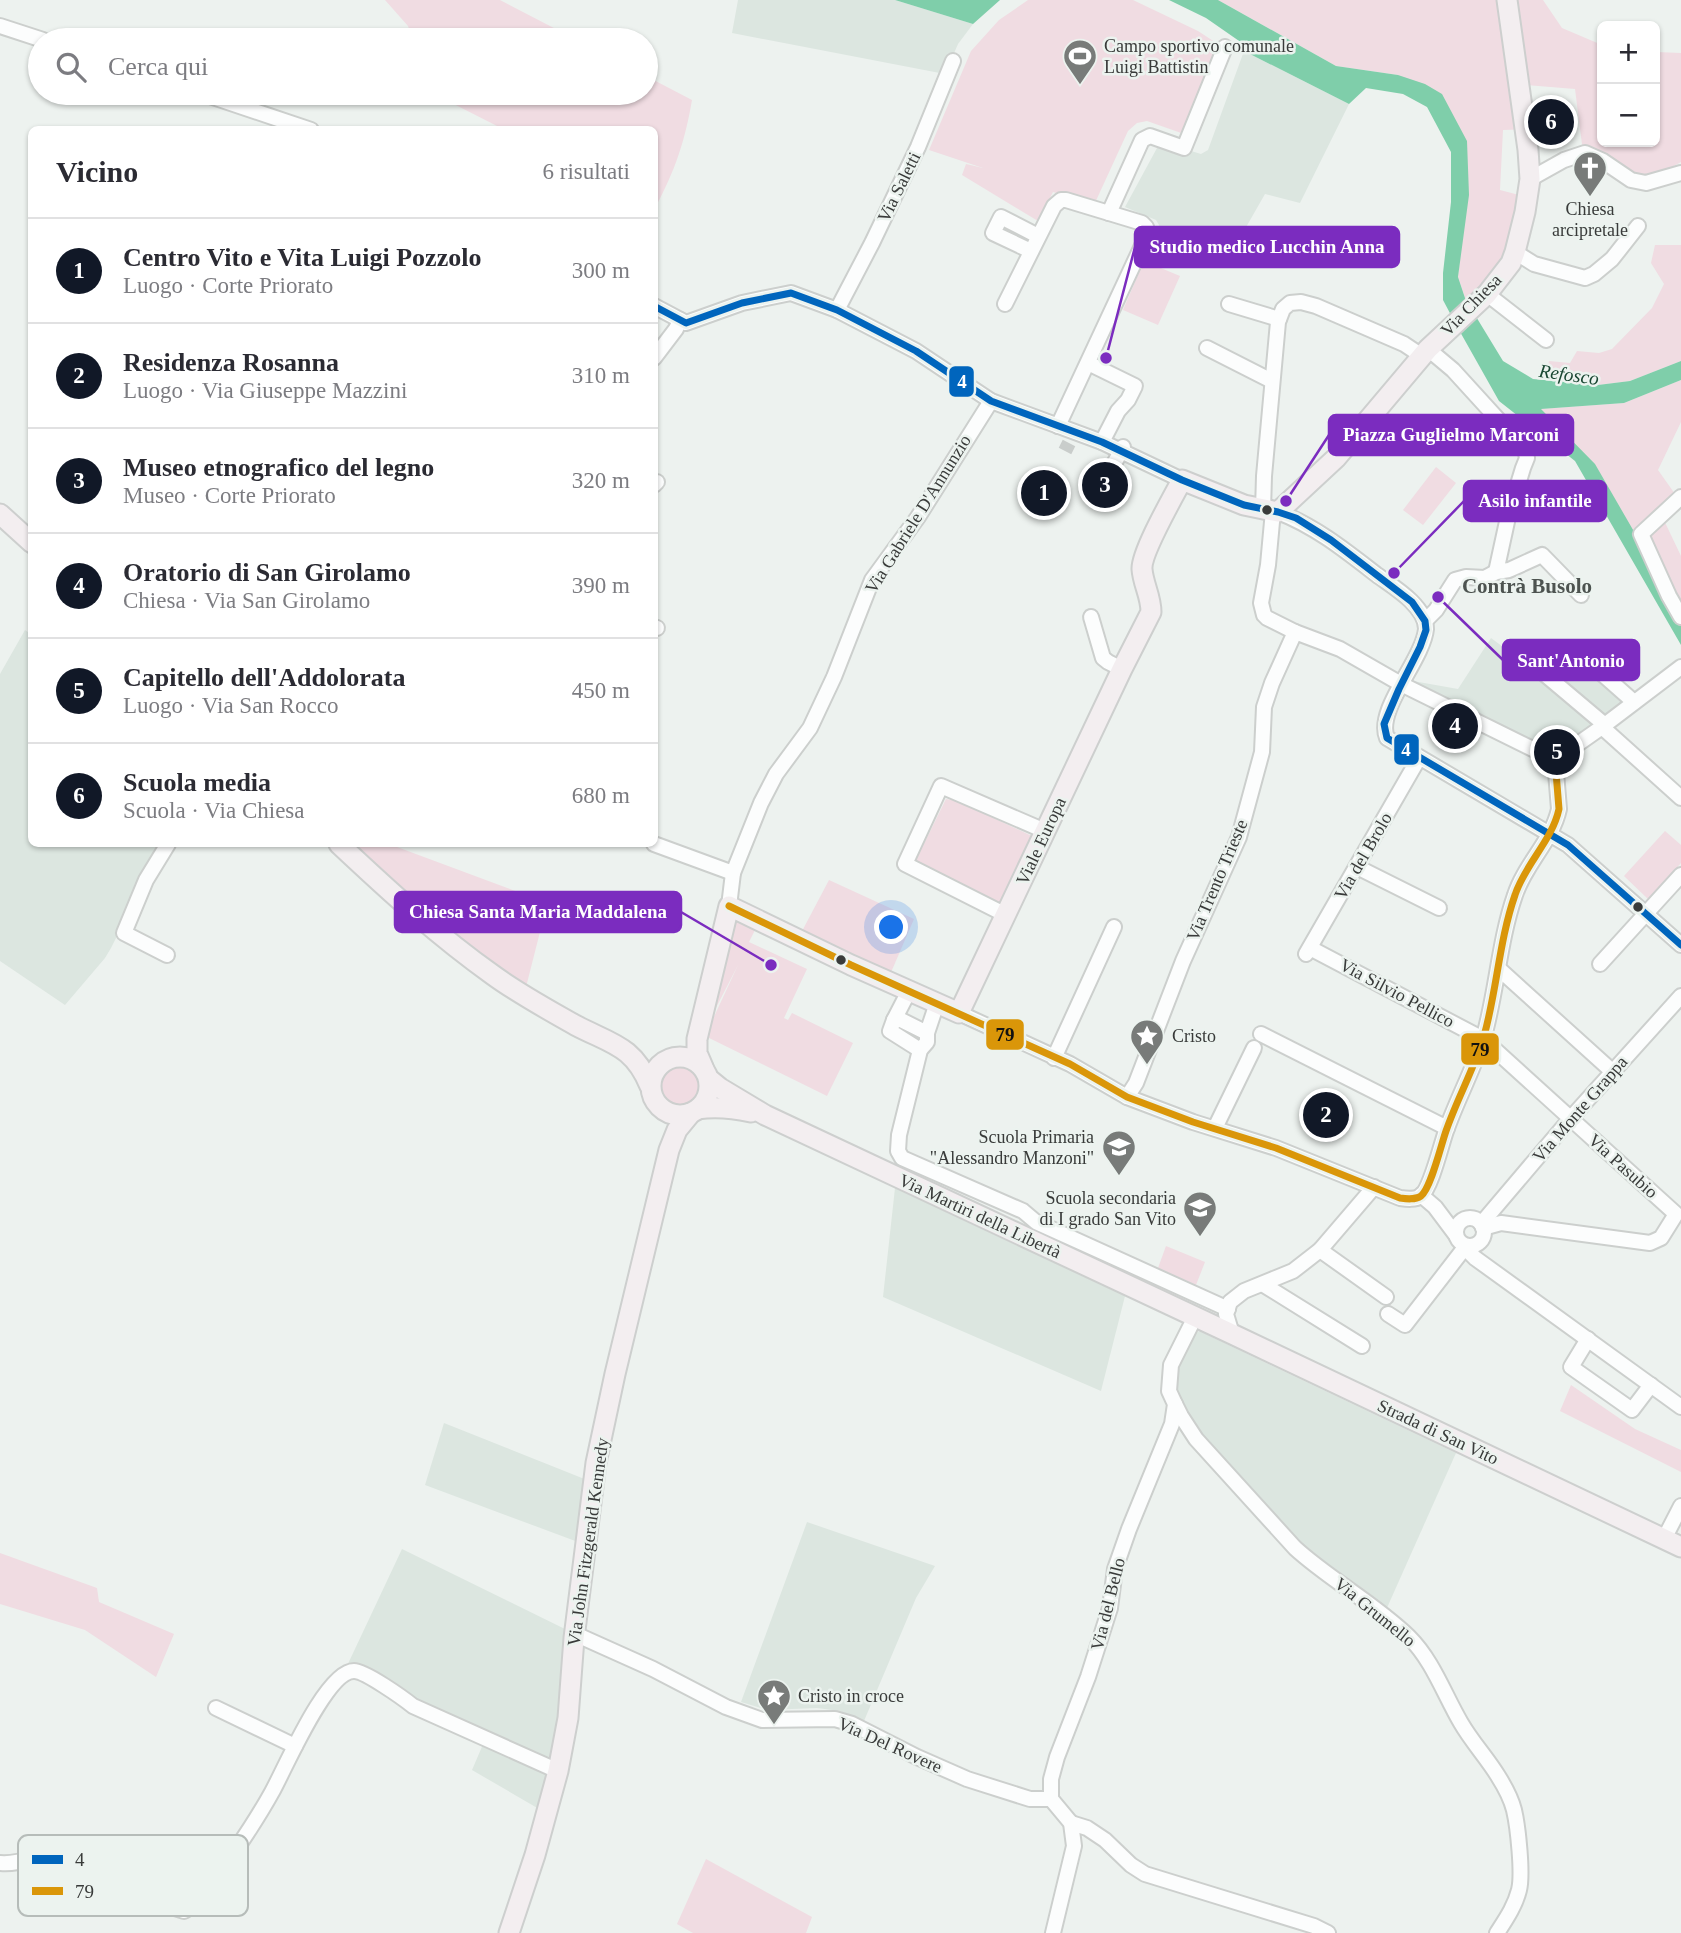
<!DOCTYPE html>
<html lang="it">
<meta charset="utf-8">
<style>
body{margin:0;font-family:Georgia,serif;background:#f7f7f7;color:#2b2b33}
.controls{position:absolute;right:21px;top:21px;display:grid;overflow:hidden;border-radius:10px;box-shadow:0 2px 5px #0004}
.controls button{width:63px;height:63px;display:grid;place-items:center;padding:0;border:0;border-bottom:2px solid #e1e1e2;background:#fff;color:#2b2b33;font:35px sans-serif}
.you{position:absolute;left:892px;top:928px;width:24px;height:24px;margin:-18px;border:5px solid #fff;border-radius:50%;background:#1a73e8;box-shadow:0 0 0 10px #1a73e833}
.badge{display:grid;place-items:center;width:46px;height:46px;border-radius:50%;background:#111827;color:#fff;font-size:23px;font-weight:700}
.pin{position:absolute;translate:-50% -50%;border:4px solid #fff;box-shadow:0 2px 7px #0006}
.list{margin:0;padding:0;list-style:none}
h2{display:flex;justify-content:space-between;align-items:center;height:91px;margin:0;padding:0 28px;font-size:30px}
h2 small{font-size:23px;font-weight:400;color:#7c7c81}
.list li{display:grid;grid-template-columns:46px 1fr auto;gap:21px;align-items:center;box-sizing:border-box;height:105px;padding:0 28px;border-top:2px solid #e1e1e2}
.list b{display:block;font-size:26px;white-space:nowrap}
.list p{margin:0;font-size:23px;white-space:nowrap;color:#7c7c81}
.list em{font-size:23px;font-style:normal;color:#7c7c81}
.icon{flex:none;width:38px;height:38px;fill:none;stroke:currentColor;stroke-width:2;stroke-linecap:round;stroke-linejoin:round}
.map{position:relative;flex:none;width:1681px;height:1933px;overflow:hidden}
.search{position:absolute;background:#fff;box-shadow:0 2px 5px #0004;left:28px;top:28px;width:630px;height:77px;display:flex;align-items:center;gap:18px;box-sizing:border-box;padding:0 24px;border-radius:38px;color:#7c7c81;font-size:26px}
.panel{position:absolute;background:#fff;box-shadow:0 2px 5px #0004;left:28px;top:126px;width:630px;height:721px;border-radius:10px}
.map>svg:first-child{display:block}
.built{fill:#dce6e0}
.green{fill:#f0dce2}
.water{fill:#7fceaa}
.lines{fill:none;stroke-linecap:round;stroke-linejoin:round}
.minor-tunnel{stroke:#c9cdcb;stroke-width:14;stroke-dasharray:14 7;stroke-linecap:butt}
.minor-casing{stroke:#cccfcd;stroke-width:18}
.major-casing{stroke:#cdcfce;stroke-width:23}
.minor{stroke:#fcfdfd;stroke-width:14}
.major{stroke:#f3eef0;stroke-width:19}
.bus-1-casing{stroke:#ecf3ef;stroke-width:12}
.bus-2-casing{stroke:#ecf3ef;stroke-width:12}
.bus-1{stroke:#0065bd;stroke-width:7}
.bus-2{stroke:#da9609;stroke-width:7}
.bus-dot{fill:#393b3a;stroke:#ecf3ef;stroke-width:2.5}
.labels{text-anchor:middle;stroke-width:5;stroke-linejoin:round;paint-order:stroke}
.poi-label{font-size:18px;fill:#393b3a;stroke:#ecf3ef;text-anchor:start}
.street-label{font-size:18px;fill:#393b3a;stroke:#ecf3ef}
.water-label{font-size:19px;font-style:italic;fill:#194732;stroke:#ecf3ef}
.quarter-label{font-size:21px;font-weight:bold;fill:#4d5350;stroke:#ecf3ef}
.key{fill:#ecf3ef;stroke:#b6bcb9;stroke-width:2}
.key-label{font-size:19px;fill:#393b3a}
.leader{fill:none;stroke:#7b2cbf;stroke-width:2.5}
.callout-dot{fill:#7b2cbf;stroke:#ecf3ef;stroke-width:2.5}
.callout{fill:#7b2cbf;stroke:#7b2cbf;stroke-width:2.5}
.callout-label{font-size:19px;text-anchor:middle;font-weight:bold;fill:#fff}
.line-badge{stroke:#ecf3ef;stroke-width:2.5}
.badge-label{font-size:19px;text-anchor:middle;font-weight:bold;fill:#fff}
.pale-badge-label{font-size:19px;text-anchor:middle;font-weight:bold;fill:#111}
</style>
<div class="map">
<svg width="1681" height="1933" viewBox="0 0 1681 1933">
<rect width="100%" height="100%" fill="#edf2ef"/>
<!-- built -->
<g class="built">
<polygon points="738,0 895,0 973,24 958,44 945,74 732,33"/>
<polygon points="1244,51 1349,104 1300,203 1265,194 1225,264 1156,233 1159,225 1156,220 1125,207 1157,148 1161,145 1168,144 1201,154 1208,150"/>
<polygon points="25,630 32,635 32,844 163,844 111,948 105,958 65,1005 0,961 0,674"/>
<polygon points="1491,638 1541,675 1574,651 1631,700 1560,755 1409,688 1413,681 1458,689"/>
<polygon points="895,1188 1125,1296 1101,1391 883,1297"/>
<polygon points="1199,1331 1456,1453 1386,1610 1308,1554 1198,1436 1175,1389 1177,1359 1190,1338"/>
<polygon points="444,1423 587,1480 578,1542 425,1485"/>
<polygon points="807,1522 935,1566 916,1598 864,1721 840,1711 817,1708 767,1710 741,1702"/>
<polygon points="402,1549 567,1630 562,1722 539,1809 472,1770 484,1742 346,1668"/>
</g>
<!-- green -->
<g class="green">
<polygon points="385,0 500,0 577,40 413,40 408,26"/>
<polygon points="1028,0 1133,0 1198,31 1221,46 1184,134 1147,121 1137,123 1128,131 1094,205 1053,192 1038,221 962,175 966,164 983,168 929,150 971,51 999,20"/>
<path d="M 1218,0 L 1543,0 L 1562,28 L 1602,45 L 1602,142 L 1655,142 L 1655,72 L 1657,52 L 1681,53 L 1681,162 C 1669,169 1648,179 1634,177 C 1621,174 1596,158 1583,152 L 1575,89 L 1526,85 L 1534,129 L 1503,130 L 1500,190 L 1523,196 L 1519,239 L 1467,304 L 1458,277 L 1462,239 L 1467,141 L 1398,75 L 1336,66 Z"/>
<path d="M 646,76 L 692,100 C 685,141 675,171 655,208 L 654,130 L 503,129 L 432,93 L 646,93 Z"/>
<polygon points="1655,245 1681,245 1681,361 1630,381 1598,385 1536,378 1546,374 1549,361 1570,363 1577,351 1599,353 1612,349 1652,308 1664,284 1651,263"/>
<polygon points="1144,261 1180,276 1158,325 1123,310"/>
<polygon points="1681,380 1681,422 1658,470 1675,494 1660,512 1681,556 1681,604 1540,409 1624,403"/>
<polygon points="1436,467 1456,483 1423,525 1403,510"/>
<polygon points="946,799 957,801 1034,837 1001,906 913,866"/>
<polygon points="1665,831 1681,845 1681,863 1648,899 1624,876"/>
<polygon points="351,844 389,844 550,904 541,925 541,928 525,991 466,951"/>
<polygon points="829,880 914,919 889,977 800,935"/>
<polygon points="742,916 758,924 749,942 807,969 784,1018 788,1020 792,1013 853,1043 827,1096 705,1036 738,965 703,1033 730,919"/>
<circle cx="680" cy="1086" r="22"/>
<polygon points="1166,1246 1205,1262 1196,1285 1158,1268"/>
<polygon points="1571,1385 1635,1429 1681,1450 1681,1472 1560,1411"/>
<polygon points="0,1553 97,1588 99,1602 174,1634 156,1677 85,1630 0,1604"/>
<polygon points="706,1859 812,1917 806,1933 693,1933 677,1924"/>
</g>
<!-- water -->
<g class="water">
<polygon points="895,0 1000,0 973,24"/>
<polygon points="1169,0 1218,0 1336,66 1398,75 1425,84 1442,94 1467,141 1469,195 1458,277 1467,304 1452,317 1443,300 1443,273 1451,202 1451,152 1427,107 1403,94 1366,88 1349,104 1244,51 1245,47 1242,43 1206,18"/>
<polygon points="1475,315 1503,361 1533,379 1598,385 1630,381 1681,361 1681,380 1624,403 1541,409 1595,464 1681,613 1681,645 1575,461 1499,401 1459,330"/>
</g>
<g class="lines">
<!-- minor-tunnel -->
<polyline class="minor-tunnel" points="1065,451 1069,443"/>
<!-- minor casing -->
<g class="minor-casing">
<g id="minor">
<polyline points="0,26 43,40"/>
<polyline points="201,93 311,130"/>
<polyline points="1530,179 1564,160 1585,153 1603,161 1631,180 1646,183 1681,173"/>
<polyline points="1109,213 1142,140 1150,136 1184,148 1225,47"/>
<polyline points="1031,251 993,233 1001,217 1038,236"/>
<polyline points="1515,252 1534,264 1585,278 1594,274 1612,259 1638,226"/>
<polyline points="1487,294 1546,340"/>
<polyline points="1005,304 1054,206 1061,200 1066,200 1142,223 1146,227 1148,233 1058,426"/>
<polyline points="1229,304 1279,319"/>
<polyline points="654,306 686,323 742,303 791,293 837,310 916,351 991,401 1102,442 1182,480"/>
<polyline points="837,310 872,243 918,147 953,61"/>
<polyline points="1207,348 1272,381"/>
<polyline points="1428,349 1453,370 1525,449 1527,458 1523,468 1508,517 1496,572"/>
<polyline points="654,358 676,329 680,320"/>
<polyline points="1088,363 1135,386 1128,400 1118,411 1102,442"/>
<polyline points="1103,477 1106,479 1123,447"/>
<polyline points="654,485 657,482"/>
<polyline points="1681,497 1641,534 1669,596 1681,617"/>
<polyline points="1263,510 1264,476 1278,322 1283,309 1290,303 1301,302 1316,306 1404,344 1422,356"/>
<path d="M 1278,512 C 1315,526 1346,551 1377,575 C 1388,583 1401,591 1411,601 C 1418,608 1426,619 1426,629 C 1423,660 1375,710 1387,738 L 1568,845 L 1681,945"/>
<polyline points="1091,617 1103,658 1108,662 1122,669"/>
<polyline points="1425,621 1436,610 1455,580 1466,577 1485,578 1496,572 1509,570 1542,555 1581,595"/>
<polyline points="654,627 657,628"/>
<polyline points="1295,632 1340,649 1401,684 1555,760"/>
<polyline points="1582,656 1634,702"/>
<polyline points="1535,666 1605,725"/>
<polyline points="1602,727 1681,798"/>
<polyline points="1555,760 1602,727 1681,667"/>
<polyline points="654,844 733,873"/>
<polyline points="1357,867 1439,908"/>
<polyline points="729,906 733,873 761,803 776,774 810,728 834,677 872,580 918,517 991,401"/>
<polyline points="1006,915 905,864 941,786 1045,831"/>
<polyline points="1310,948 1483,1039 1676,1214 1661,1238 1650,1243 1501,1223 1483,1228"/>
<polyline points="1306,954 1419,758"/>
<polyline points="167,955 124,933 146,880 168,844"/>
<polyline points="1600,964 1681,875"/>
<polyline points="1499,969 1613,1072"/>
<polyline points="937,1003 927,1033 927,1042 920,1050 899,1135 898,1151 902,1158 1023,1211 1036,1222 1228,1309"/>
<path d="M 959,1013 L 1070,1064 L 1127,1097 L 1193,1122 L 1276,1148 L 1400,1198 C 1407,1199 1415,1200 1421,1196 C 1431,1188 1441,1145 1446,1131 C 1457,1099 1474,1069 1484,1036 C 1497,990 1499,941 1515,895 C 1525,864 1552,841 1559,809 L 1555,760"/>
<polyline points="894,1020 909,991"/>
<polyline points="1261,1034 1447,1128"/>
<polyline points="920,1050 890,1031 894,1020 899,1019 927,1033"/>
<polyline points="1054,1058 1114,927"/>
<polyline points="1127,1097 1136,1083 1183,961 1239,837 1262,752 1264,707 1272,683 1295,632 1267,618 1264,615 1261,603 1268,565 1273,511"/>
<polyline points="1215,1128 1254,1048"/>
<polyline points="1421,1195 1435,1207 1456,1235"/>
<circle cx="1470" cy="1232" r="14"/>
<polyline points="1481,1224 1571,1118 1681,996"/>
<polyline points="1468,1246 1470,1253 1475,1258 1681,1407"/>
<polyline points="1320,1250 1386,1297"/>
<polyline points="1264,1285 1362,1346"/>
<polyline points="1388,1314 1405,1325 1466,1246"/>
<polyline points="1232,1334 1226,1314 1230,1302 1244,1291 1293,1271 1320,1250 1374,1187"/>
<polyline points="1588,1339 1571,1367 1632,1410 1651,1385"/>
<path d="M 1175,1404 L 1181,1416 L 1196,1439 L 1295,1548 C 1330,1580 1374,1603 1409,1637 C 1433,1661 1444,1694 1461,1723 C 1472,1742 1487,1758 1498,1776 C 1505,1787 1511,1798 1514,1810 C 1518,1827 1523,1874 1519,1890 C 1515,1906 1506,1919 1497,1933"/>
<polyline points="1664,1539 1681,1506"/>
<polyline points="575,1634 653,1669 726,1707 762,1720 835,1719 852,1724 917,1757 967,1779 1030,1799 1051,1799"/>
<polyline points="216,1708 295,1746"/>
<polyline points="1071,1823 1087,1828 1105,1840 1131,1865 1145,1874 1314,1926 1328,1933"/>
<path d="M 0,1863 C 23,1865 41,1853 63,1853 L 165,1905 L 184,1911 C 195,1904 205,1898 213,1888 C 221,1877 228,1863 235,1851 C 248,1832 261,1812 272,1792 C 285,1769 326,1671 354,1671 C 365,1671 403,1698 413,1706 L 558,1771"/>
<polyline points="1053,1933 1074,1846 1071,1823 1051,1799 1051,1779 1057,1757 1088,1677 1110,1608 1115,1569 1129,1529 1172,1424 1175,1404 1169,1391 1171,1365 1195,1317"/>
</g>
</g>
<!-- major casing -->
<g class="major-casing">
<g id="major">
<polyline points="0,514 32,543"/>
<path d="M 339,844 C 388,890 438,936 493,975 C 519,994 547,1009 575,1025 C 611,1044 633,1045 650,1086"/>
<circle cx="680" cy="1086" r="29"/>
<path d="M 703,1067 L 697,1053 L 697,1039 L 729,906 L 851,965 L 959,1013 L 1122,669 L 1151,612 C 1151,596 1143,584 1142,569 C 1141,553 1173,497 1182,480 L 1244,505 L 1278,512 L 1336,458 L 1428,349 L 1487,294 L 1511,263 L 1515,252 L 1525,212 L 1530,179 L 1528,150 L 1507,0"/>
<polyline points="709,1079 720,1088 765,1115 1232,1334 1681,1547"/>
<path d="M 698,1109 C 716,1106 733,1108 751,1112"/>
<polyline points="509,1933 535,1855 558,1771 568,1718 574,1638 596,1463 615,1374 669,1150 677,1130 691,1113"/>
</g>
</g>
<!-- minor -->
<use href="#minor" class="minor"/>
<!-- major -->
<use href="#major" class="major"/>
<!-- bus-1 casing -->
<g class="bus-1-casing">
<polyline id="bus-1" points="654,306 686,323 742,303 791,293 837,310 916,351 991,401 1102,442 1182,480 1244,505 1278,512 1296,518 1331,540 1412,602 1425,621 1426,630 1420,647 1399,689 1384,724 1387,738 1568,845 1681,945"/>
</g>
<!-- bus-2 casing -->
<g class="bus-2-casing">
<path id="bus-2" d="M 729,906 L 851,965 L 1070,1064 L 1127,1097 L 1193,1122 L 1276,1148 L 1400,1198 C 1407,1199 1415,1200 1421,1196 C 1431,1188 1441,1145 1446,1131 C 1457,1099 1474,1069 1484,1036 C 1497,990 1499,941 1515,895 C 1525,864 1552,841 1559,809 L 1555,760"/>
</g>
<!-- bus-1 -->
<use href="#bus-1" class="bus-1"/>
<!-- bus-2 -->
<use href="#bus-2" class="bus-2"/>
</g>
<!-- icons -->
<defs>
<g id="stadium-pin" transform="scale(1.75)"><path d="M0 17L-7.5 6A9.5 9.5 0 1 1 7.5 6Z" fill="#787b79" stroke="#ecf3ef"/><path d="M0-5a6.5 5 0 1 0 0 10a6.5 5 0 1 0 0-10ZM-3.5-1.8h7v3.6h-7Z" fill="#fff"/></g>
<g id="church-pin" transform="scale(1.75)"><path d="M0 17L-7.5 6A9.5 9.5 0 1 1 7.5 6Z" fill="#787b79" stroke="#ecf3ef"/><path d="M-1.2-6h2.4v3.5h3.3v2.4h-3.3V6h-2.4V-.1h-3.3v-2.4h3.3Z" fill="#fff"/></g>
<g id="sight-pin" transform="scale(1.75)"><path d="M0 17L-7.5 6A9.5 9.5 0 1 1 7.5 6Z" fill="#787b79" stroke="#ecf3ef"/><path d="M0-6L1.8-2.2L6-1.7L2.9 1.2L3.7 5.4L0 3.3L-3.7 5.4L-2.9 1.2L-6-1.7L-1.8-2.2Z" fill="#fff"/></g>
<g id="school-pin" transform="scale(1.75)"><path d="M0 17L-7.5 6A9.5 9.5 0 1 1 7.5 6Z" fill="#787b79" stroke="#ecf3ef"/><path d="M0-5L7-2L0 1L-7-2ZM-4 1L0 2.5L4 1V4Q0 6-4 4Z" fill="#fff"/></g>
</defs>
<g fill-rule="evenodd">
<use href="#stadium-pin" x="1080" y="56"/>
<use href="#church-pin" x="1590" y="168"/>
<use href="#sight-pin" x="1147" y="1036"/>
<use href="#school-pin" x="1119" y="1147"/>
<use href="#school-pin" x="1200" y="1208"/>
<use href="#sight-pin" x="774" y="1696"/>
</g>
<!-- markers -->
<g class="bus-dot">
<circle cx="1267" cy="510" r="6"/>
<circle cx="1638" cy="907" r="6"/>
<circle cx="841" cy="960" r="6"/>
</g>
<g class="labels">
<!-- poi labels -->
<g class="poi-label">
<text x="1104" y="52">Campo sportivo comunale<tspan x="1104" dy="21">Luigi Battistin</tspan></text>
<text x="1590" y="215" text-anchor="middle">Chiesa<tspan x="1590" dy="21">arcipretale</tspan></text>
<text x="1172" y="1042">Cristo</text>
<text x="1094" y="1143" text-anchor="end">Scuola Primaria<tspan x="1094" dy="21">"Alessandro Manzoni"</tspan></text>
<text x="1176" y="1204" text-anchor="end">Scuola secondaria<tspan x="1176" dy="21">di I grado San Vito</tspan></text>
<text x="798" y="1702">Cristo in croce</text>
</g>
<!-- street labels -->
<g class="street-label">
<text transform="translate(899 187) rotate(-64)" y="6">Via Saletti</text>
<text transform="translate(1471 305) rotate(-46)" y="6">Via Chiesa</text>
<text transform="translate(918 514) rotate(-58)" y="6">Via Gabriele D'Annunzio</text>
<text transform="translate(1041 841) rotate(-65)" y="6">Viale Europa</text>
<text transform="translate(1363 856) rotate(-60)" y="6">Via del Brolo</text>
<text transform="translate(1217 880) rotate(-67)" y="6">Via Trento Trieste</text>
<text transform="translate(1397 993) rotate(28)" y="6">Via Silvio Pellico</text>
<text transform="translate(1580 1109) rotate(-49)" y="6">Via Monte Grappa</text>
<text transform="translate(1623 1166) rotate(42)" y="6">Via Pasubio</text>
<text transform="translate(980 1216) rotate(25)" y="6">Via Martiri della Libertà</text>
<text transform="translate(1438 1432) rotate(25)" y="6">Strada di San Vito</text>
<text transform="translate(588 1542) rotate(-82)" y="6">Via John Fitzgerald Kennedy</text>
<text transform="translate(1108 1604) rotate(-76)" y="6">Via del Bello</text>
<text transform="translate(1375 1612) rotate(39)" y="6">Via Grumello</text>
<text transform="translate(890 1745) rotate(24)" y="6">Via Del Rovere</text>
</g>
<!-- water labels -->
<g class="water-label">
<text transform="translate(1569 374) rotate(8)" y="7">Refosco</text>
</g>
<!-- quarter labels -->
<g class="quarter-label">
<text x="1527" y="593">Contrà Busolo</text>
</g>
</g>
<!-- legend -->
<rect x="18" y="1835" width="230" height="81" rx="10" class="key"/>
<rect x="32" y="1855" width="31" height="9" fill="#0065bd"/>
<rect x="32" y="1887" width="31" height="8" fill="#da9609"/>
<g class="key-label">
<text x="75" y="1866">4</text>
<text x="75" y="1898">79</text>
</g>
<!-- callouts -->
<path class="leader" d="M1106 358L1135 247M1286 501L1329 435M1394 573L1464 501M1438 597L1503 660M771 965L681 912"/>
<g class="callout-dot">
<circle cx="1106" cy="358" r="7"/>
<circle cx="1286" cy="501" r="7"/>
<circle cx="1394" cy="573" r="7"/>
<circle cx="1438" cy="597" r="7"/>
<circle cx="771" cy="965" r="7"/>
</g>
<g class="callout">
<rect x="1135" y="227" width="264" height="40" rx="7"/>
<rect x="1329" y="415" width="244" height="40" rx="7"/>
<rect x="1464" y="481" width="142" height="40" rx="7"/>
<rect x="1503" y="640" width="136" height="40" rx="7"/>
<rect x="395" y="892" width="286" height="40" rx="7"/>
</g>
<g class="callout-label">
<text x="1267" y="253">Studio medico Lucchin Anna</text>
<text x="1451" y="441">Piazza Guglielmo Marconi</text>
<text x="1535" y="507">Asilo infantile</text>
<text x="1571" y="667">Sant'Antonio</text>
<text x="538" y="918">Chiesa Santa Maria Maddalena</text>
</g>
<g class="line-badge">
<rect x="948" y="365" width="27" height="33" rx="7" fill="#0065bd"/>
<rect x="1393" y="733" width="27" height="33" rx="7" fill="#0065bd"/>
<rect x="985" y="1018" width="40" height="33" rx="7" fill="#da9609"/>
<rect x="1460" y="1032" width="40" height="34" rx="7" fill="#da9609"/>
</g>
<g class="badge-label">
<text x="962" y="388">4</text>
<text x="1406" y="756">4</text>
</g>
<g class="pale-badge-label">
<text x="1005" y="1041">79</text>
<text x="1480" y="1056">79</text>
</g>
</svg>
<div class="controls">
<button>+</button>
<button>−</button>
</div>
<div class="you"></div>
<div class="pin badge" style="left:1044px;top:493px">1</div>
<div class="pin badge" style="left:1326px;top:1115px">2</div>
<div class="pin badge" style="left:1105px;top:485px">3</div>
<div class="pin badge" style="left:1455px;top:726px">4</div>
<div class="pin badge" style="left:1557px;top:752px">5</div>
<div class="pin badge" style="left:1551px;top:122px">6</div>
<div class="search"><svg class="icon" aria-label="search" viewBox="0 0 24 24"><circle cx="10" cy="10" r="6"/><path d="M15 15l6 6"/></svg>Cerca qui</div>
<section class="panel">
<h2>Vicino<small>6 risultati</small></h2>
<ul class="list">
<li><span class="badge">1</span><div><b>Centro Vito e Vita Luigi Pozzolo</b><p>Luogo · Corte Priorato</p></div><em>300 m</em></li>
<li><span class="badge">2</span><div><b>Residenza Rosanna</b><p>Luogo · Via Giuseppe Mazzini</p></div><em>310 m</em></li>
<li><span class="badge">3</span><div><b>Museo etnografico del legno</b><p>Museo · Corte Priorato</p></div><em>320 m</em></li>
<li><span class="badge">4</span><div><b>Oratorio di San Girolamo</b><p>Chiesa · Via San Girolamo</p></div><em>390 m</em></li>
<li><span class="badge">5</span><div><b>Capitello dell'Addolorata</b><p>Luogo · Via San Rocco</p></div><em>450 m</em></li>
<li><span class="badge">6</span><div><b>Scuola media</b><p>Scuola · Via Chiesa</p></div><em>680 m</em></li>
</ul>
</section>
</div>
